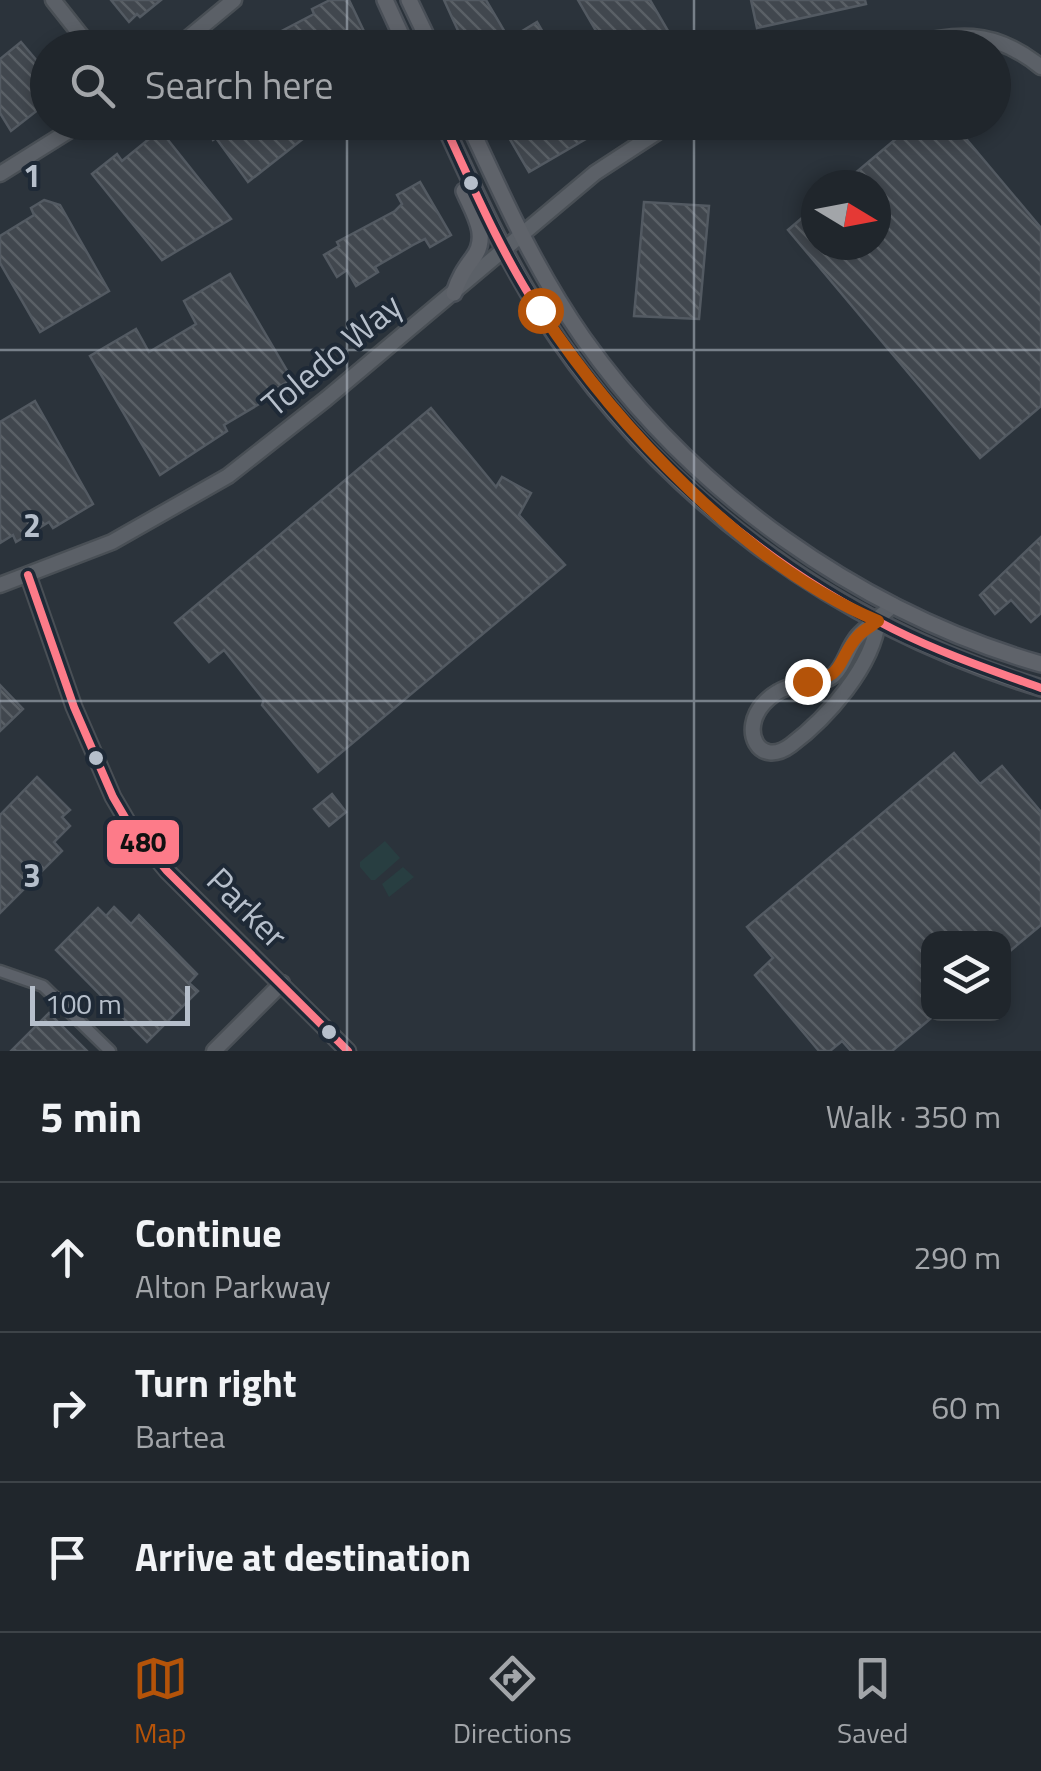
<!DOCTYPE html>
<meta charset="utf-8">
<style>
body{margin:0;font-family:"Titillium Web",sans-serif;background:#2d3238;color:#f1f3f6}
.controls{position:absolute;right:30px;bottom:30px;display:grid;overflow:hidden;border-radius:20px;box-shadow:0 5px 15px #0003}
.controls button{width:90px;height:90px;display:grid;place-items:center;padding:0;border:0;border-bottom:2px solid #3d4348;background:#20262c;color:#f1f3f6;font:50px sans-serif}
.compass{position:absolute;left:801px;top:170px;width:90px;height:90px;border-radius:50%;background:#20262c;box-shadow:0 5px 15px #0003;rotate:100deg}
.scale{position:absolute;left:30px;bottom:25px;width:160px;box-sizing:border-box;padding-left:10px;border:5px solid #b6bfcb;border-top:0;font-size:28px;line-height:35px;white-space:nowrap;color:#b6bfcb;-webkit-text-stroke:8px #1e2936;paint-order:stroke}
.stop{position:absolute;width:30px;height:30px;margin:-22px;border:8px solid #b45309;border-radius:50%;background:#fff}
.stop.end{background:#b45309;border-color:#fff;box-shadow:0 2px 10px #0008}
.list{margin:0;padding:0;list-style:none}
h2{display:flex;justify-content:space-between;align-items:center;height:130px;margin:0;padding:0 40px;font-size:42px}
h2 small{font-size:32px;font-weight:400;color:#a2a5a9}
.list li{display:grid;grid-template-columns:65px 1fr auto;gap:30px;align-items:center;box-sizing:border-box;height:150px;padding:0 40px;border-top:2px solid #3d4348}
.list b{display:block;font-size:38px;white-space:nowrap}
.list p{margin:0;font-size:32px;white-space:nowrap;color:#a2a5a9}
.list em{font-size:32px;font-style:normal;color:#a2a5a9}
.icon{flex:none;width:55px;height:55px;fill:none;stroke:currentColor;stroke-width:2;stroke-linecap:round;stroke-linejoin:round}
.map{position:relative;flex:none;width:1041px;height:1051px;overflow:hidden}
.search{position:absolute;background:#20262c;box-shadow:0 5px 15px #0003;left:30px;right:30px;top:30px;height:110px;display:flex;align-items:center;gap:25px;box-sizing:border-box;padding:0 35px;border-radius:55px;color:#a2a5a9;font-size:38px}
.sheet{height:580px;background:#20262c}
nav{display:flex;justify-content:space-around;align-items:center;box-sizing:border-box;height:140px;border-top:2px solid #3d4348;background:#20262c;font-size:28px;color:#a2a5a9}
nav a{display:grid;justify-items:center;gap:5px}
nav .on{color:#b45309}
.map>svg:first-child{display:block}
.green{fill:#283e41}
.building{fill:url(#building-back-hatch);stroke:#535a62;stroke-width:2.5}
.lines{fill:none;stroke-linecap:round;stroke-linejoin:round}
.street-casing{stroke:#494f55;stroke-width:15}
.secondary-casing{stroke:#494f55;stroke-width:19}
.primary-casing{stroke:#494f57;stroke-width:20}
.street{stroke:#5c6169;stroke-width:10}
.secondary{stroke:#5b6067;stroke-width:14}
.primary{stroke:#5f636a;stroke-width:15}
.bus-1-casing{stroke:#1e2936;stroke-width:15}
.bus-1{stroke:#fd7b89;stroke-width:8}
.route{stroke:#b45309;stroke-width:12}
.grid{fill:none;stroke:#b6bfcb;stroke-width:2.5;stroke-opacity:0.55}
.bus-dot{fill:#b6bfcb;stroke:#1e2936;stroke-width:4}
.labels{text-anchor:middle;stroke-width:8;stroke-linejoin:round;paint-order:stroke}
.street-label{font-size:35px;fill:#b6bfcb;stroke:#1e2936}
.grid-label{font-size:32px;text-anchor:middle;font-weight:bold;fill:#b6bfcb;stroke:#1e2936;stroke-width:8;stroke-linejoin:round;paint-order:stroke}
.line-badge{stroke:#1e2936;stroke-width:4}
.pale-badge-label{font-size:28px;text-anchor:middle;font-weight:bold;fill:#111}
</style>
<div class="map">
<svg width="1041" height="1051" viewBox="0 0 1041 1051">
<defs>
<pattern id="building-back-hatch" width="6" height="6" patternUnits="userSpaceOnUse" patternTransform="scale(2.5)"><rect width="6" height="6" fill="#41474e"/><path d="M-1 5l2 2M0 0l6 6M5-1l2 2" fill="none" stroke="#5a6066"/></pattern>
</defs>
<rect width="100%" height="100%" fill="#2b333b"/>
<!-- green -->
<g class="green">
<polygon points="385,841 400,858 375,880 371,880 360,867 360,862"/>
<polygon points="403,867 414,877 389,897 382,884"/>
</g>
<!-- building -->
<g class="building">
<polygon points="111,0 161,0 140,17 137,14 129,22"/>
<polygon points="330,0 349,0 372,48 284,48 276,34 314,14 312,9"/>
<polygon points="444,0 486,0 509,39 537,22 544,34 539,37 545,48 466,48"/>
<polygon points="578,0 650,0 678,48 606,48"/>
<polygon points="751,0 865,0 866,4 757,28"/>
<polygon points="21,42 48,74 48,102 11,131 0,113 0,59"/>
<polygon points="204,122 292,122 304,138 248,182 216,138 213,140"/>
<polygon points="507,122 599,122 603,129 529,172 508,136 513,133"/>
<polygon points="916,122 952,122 1041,228 1041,406 980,458 788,230 816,206 816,245 876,245 876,185 841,185"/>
<polygon points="160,130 231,219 162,260 92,174 117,154 122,161"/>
<polygon points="420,182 451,235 430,247 425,239 413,245 375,267 378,272 356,286 347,270 337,277 324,255 339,246 337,242 395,211 402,204 397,195"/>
<polygon points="44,200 60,205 109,291 40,332 0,263 0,236 34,215 31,208"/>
<polygon points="644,202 709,206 699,319 634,316"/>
<polygon points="230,274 292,379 268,393 271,397 224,425 227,431 160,475 90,356 136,329 149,352 196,324 184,301"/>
<polygon points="35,401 93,504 53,528 49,522 16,542 13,535 0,543 0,422"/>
<polygon points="431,408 496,487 502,477 531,493 519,515 565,565 318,772 262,705 264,700 224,650 209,662 175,623"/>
<polygon points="1041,537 1041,613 1031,622 1011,600 995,614 980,595"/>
<polygon points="0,685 23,709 0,731"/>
<polygon points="954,753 980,784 1002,766 1041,812 1041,925 1004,956 1004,938 928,938 928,1014 936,1014 892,1051 851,1051 842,1041 830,1051 819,1051 755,975 773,958 747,927"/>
<polygon points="37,777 70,810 62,817 70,826 54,842 62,851 0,913 0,815"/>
<polygon points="332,794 346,812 329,826 314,809"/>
<polygon points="114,907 131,924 139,915 197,974 189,983 198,991 147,1042 56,950 98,908 106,916"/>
<polygon points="49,1013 87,1051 11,1051"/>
</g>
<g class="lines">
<!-- street casing -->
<g class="street-casing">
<polyline id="street" points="0,971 43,986 110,1051"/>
</g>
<!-- secondary casing -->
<g class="secondary-casing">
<g id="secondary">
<polyline points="53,0 91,48"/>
<polyline points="176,48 234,0"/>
<path d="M 892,48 C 953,35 989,25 1041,67"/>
<polyline points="0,174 83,122"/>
<polyline points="28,575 74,707 113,797 130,826 167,871 348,1051"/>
<polyline points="0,585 112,542 228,476 326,399 595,173 673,122"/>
<path d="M 878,621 C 873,666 827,718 791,745 C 759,769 739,730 764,703 C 789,676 820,688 834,675 C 845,665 848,647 858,636 C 869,624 882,616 893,605"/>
<polyline points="214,1051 282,983"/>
</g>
</g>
<!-- primary casing -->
<g class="primary-casing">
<g id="primary">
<polyline points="385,0 407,48"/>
<polyline points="409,0 432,48"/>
<path d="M 443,122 C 473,187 502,252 540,312 C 657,496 834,625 1041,688"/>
<path d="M 468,122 C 502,196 536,271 583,338 C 692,492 859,612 1041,664"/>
<path d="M 454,293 C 459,278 464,270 473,258 C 490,236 473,212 464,191"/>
</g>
</g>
<!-- street -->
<use href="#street" class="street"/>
<!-- secondary -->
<use href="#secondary" class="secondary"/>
<!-- primary -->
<use href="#primary" class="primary"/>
<!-- bus-1 casing -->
<g class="bus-1-casing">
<g id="bus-1">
<path d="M 443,122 C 473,187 501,253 540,312 C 628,446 749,558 893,629 C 941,653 991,670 1041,688"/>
<polyline points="28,575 74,707 113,797 130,826 167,871 348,1051"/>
</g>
</g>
<!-- bus-1 -->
<use href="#bus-1" class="bus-1"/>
</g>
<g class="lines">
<!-- route -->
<path class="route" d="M 540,310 C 617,427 747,566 878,621 C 872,626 863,630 858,636 C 836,660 846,678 807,681"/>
</g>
<!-- grid -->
<path class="grid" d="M 347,0 L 347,48M 694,0 L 694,48M 347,122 L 347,1051M 694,122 L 694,1051M 0,350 L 1041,350M 0,701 L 1041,701"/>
<!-- markers -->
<g class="bus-dot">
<circle cx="471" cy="183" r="9"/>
<circle cx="96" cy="758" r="9"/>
<circle cx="329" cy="1032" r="9"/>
</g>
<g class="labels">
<!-- street labels -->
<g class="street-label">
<text transform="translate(332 355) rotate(-40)" y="12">Toledo Way</text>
<text transform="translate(247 908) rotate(45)" y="12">Parker</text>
</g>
</g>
<g class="grid-label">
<text x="32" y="187">1</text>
<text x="32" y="537">2</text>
<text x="32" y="887">3</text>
</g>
<rect class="line-badge" x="105" y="818" width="76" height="48" rx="10" fill="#fd7b89"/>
<g class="pale-badge-label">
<text x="143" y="852">480</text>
</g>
</svg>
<div class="controls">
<button><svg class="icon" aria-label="layers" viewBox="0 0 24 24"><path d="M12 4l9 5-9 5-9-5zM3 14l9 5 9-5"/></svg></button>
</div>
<svg class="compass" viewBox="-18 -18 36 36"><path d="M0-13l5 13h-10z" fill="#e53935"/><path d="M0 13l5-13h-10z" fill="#a2a5a9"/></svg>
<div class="scale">100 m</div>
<div class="stop" style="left:540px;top:310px"></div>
<div class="stop end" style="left:807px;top:681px"></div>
<div class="search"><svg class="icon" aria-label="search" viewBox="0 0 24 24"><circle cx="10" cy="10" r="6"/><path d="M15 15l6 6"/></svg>Search here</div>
</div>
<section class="sheet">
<h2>5 min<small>Walk · 350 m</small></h2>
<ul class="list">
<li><svg class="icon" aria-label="ahead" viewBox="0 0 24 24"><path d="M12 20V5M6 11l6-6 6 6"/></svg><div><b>Continue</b><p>Alton Parkway</p></div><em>290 m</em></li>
<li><svg class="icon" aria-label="right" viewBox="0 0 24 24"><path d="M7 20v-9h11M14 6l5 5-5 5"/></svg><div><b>Turn right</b><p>Bartea</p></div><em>60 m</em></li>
<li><svg class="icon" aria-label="arrive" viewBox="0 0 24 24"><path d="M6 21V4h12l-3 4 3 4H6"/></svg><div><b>Arrive at destination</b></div></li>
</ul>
</section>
<nav>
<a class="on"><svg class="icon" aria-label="map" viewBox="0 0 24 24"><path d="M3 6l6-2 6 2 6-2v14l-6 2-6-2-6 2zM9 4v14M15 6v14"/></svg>Map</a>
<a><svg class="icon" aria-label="directions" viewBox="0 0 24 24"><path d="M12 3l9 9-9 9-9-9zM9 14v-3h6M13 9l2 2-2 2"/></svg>Directions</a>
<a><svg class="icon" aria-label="saved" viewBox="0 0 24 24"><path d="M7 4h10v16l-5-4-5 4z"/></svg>Saved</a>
</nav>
